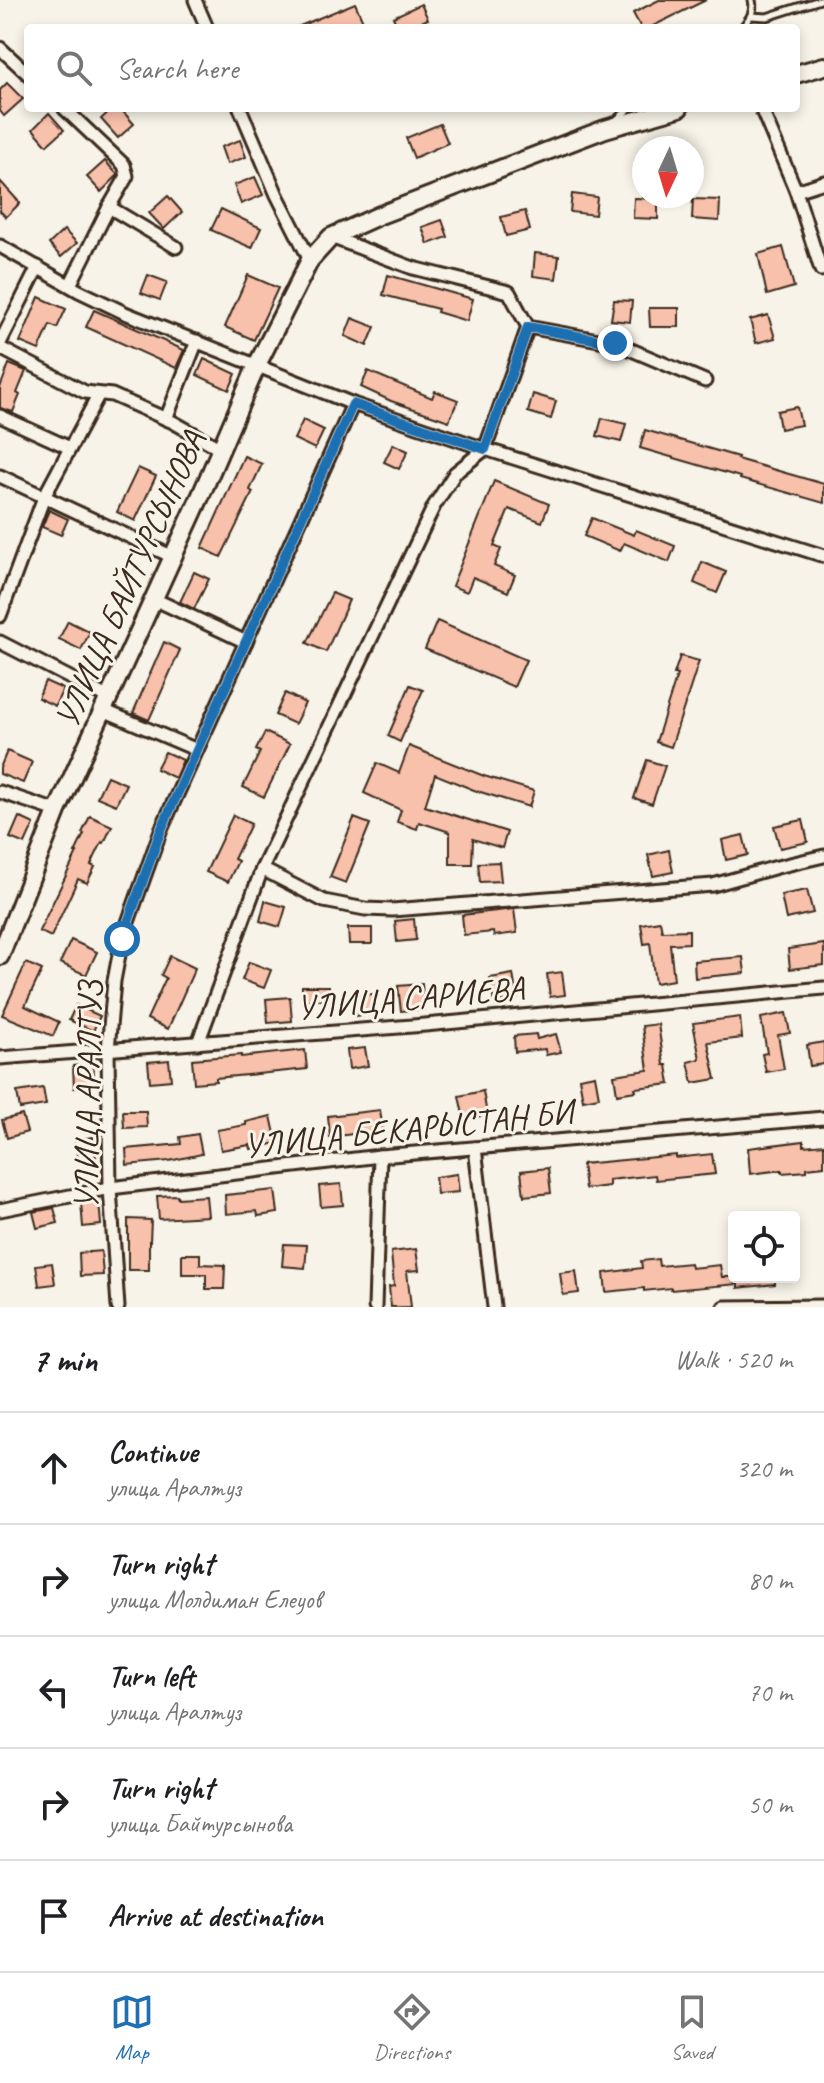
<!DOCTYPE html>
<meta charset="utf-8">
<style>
body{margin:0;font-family:Caveat,sans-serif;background:#f2f2f2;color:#202124}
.controls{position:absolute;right:24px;bottom:24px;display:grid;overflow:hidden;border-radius:8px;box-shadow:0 4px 12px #0003}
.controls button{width:72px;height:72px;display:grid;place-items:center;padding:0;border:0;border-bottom:2px solid #e0e0e0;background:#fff;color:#202124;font:40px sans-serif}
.compass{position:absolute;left:632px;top:136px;width:72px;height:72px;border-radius:50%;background:#fff;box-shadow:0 4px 12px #0003;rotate:184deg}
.stop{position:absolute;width:24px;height:24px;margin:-18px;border:6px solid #1f6fb2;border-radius:50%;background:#fff}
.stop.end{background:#1f6fb2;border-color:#fff;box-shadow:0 2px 8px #0008}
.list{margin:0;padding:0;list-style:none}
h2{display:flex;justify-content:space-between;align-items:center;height:104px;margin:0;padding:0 32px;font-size:34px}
h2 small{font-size:26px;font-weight:400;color:#757577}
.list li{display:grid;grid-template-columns:52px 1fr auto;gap:24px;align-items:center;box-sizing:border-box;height:112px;padding:0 32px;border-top:2px solid #e0e0e0}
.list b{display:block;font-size:30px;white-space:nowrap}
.list p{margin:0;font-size:26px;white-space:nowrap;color:#757577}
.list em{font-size:26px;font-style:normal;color:#757577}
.icon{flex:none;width:44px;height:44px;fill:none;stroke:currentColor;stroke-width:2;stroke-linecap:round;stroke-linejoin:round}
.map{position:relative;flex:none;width:824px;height:1307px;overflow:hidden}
.search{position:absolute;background:#fff;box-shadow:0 4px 12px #0003;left:24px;right:24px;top:24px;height:88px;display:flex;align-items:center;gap:20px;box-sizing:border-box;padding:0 28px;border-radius:8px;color:#757577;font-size:30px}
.sheet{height:664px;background:#fff}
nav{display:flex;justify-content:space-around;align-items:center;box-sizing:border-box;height:112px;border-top:2px solid #e0e0e0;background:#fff;font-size:22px;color:#757577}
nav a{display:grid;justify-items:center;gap:4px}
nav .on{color:#1f6fb2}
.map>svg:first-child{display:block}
.building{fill:#f8c1ab;stroke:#3b2a1e;stroke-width:2}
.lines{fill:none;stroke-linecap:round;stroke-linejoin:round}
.lane-casing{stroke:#3b2a1e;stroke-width:11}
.street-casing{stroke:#3b2a1e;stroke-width:17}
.secondary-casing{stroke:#3b2a1e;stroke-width:22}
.lane{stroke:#f7f3e8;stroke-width:5}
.street{stroke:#f7f3e8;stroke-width:11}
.secondary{stroke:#f7f3e8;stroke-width:16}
.route{stroke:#1f6fb2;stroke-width:10}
.labels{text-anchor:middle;stroke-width:6;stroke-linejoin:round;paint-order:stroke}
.street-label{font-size:34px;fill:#3b2a1e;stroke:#f7f3e8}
</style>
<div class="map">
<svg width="824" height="1307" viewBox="0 0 824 1307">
<rect width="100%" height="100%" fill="#f7f3e8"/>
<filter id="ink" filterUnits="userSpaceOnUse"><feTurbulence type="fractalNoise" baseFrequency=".0125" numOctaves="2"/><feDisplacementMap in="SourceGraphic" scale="16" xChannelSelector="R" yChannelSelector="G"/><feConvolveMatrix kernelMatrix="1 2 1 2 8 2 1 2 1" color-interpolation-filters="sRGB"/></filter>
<g filter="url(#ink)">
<!-- building -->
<g class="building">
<polygon points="659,0 706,0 649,28 641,28 633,13"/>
<polygon points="355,3 366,28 295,28"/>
<polygon points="421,4 428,19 408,28 398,28 393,17"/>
<polygon points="7,83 23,99 4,116 0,111 0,90"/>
<polygon points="113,108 120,108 134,124 118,138 101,119"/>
<polygon points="49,113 64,130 47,145 33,129"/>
<polygon points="440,124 448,143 414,158 406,138"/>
<polygon points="240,140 246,157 227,164 221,147"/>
<polygon points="105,161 118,175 101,192 87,177"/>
<polygon points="255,177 263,195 241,204 234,185"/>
<polygon points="0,181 20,203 6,217 0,211"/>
<polygon points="572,194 597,197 595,215 570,212"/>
<polygon points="168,196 182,212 164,229 149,213"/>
<polygon points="634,198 658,199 658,219 633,218"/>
<polygon points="693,199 720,200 719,221 692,219"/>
<polygon points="221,209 261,228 252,248 211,230"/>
<polygon points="525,211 530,230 506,236 501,217"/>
<polygon points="442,220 448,237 428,244 422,227"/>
<polygon points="64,230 77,243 61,257 49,244"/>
<polygon points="783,247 794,287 767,295 758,254"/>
<polygon points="535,253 559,256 556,279 533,276"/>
<polygon points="148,275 167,282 160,300 141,293"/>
<polygon points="248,275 278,288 254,340 225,327"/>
<polygon points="388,275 473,299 467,321 437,312 438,309 383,295"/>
<polygon points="39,297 66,309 57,328 50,325 39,350 20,342"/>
<polygon points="614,300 632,301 630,322 611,320"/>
<polygon points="649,308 679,308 679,327 650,327"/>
<polygon points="94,310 184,350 176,368 86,327"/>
<polygon points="768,315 775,338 756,343 750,320"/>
<polygon points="352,318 375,327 367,346 345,336"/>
<polygon points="204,359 236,374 229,390 197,375"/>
<polygon points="9,364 26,371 17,393 20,395 13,412 0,408 0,388"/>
<polygon points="368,371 432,398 435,391 458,400 449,421 391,401 361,387"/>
<polygon points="533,394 556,401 551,419 528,412"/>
<polygon points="797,407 801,425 780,429 777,411"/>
<polygon points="602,418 626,424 621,442 597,436"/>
<polygon points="303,420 324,430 315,449 294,439"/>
<polygon points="645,430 738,457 737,459 824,484 824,503 740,479 740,477 640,448"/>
<polygon points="393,444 408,451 399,469 384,462"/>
<polygon points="244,456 262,464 250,490 253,492 221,557 202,548"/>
<polygon points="138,468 156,476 135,521 117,512"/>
<polygon points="494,481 549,504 542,522 509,509 494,546 501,549 494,566 515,575 508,592 473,577 467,592 452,586"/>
<polygon points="49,510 68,519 61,535 42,527"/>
<polygon points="592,518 634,535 636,530 675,546 669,562 624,543 620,551 584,536"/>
<polygon points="702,562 726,572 717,593 694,583"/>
<polygon points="194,572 209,579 194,609 180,602"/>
<polygon points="332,593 349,600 326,652 307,643"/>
<polygon points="68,621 90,632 81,650 59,639"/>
<polygon points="437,621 526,660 514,687 425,649"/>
<polygon points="164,642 180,650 149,720 133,713"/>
<polygon points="680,656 699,661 671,747 656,742 677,675 674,674"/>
<polygon points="45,681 63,689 55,706 38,698"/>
<polygon points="410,685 423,690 400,742 388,736"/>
<polygon points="285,693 305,703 295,724 275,715"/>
<polygon points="265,732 290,744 264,797 243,787 260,752 256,750"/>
<polygon points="409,746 484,776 534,791 529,807 474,790 435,774 425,806 507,832 502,848 473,839 472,864 450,864 450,832 419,822 417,829 397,822 401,810 364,793 377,763 399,773"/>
<polygon points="7,751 32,762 23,783 0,774 0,768"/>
<polygon points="165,752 183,760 175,778 156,769"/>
<polygon points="647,760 665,766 652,804 634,798"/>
<polygon points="107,776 126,784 116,805 97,797"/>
<polygon points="233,815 251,824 234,859 238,861 228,882 206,872"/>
<polygon points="90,816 112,826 104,843 102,842 91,865 95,867 87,883 78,879 51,937 39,931 77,853 75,853 84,834 82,833"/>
<polygon points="19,817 34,824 25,844 10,838"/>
<polygon points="354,818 370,824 346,883 330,877"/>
<polygon points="803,820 808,842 780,848 774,826"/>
<polygon points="743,835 748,855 726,860 722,840"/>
<polygon points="669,850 673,872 653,876 648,855"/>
<polygon points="499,862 501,881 480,882 478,863"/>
<polygon points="807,890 813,913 786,919 781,895"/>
<polygon points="265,901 286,907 280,927 260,921"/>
<polygon points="514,909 517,933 494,936 493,932 464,935 462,915"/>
<polygon points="414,919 416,940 397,942 395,921"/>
<polygon points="660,921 662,931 689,930 689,943 670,944 674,980 655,983 650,943 644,944 641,924"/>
<polygon points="348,928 372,928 372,944 349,944"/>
<polygon points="71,940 97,952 86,975 60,963"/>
<polygon points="824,944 824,965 790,969 788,949"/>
<polygon points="170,956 195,968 168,1029 147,1019 166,978 161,975"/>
<polygon points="743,957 745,973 695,978 694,961"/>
<polygon points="249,962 271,970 264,988 242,980"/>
<polygon points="26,963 42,970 25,1006 59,1022 53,1036 2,1015"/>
<polygon points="562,972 565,995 550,997 547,974"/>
<polygon points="513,974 517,999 494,1003 490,978"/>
<polygon points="422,984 424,1009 401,1011 398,986"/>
<rect x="302" y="986" width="27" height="14"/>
<polygon points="373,994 376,1014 355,1016 352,996"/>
<polygon points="290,997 292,1021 268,1023 266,999"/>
<polygon points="76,1005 100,1016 93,1031 69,1020"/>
<polygon points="786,1013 790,1033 778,1035 784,1069 766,1072 762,1054 767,1053 761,1018"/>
<polygon points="740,1017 742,1038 708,1042 716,1079 693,1083 688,1062 700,1059 693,1023"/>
<polygon points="658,1024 664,1065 667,1065 670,1084 635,1088 636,1091 617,1094 614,1075 648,1070 642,1026"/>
<polygon points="536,1034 537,1039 556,1034 561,1052 546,1055 545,1049 515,1052 514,1036"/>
<polygon points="824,1042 824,1064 810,1066 807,1045"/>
<polygon points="365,1048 368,1066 349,1069 347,1050"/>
<polygon points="305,1050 307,1069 216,1078 216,1081 194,1083 192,1059 241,1055 241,1057"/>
<polygon points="169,1060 171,1080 150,1082 148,1062"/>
<polygon points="93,1064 95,1086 74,1088 73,1066"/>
<polygon points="595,1075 599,1097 583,1100 579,1078"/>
<polygon points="43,1088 46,1105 20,1109 17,1092"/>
<polygon points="483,1091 487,1115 464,1119 459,1096"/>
<polygon points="380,1110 383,1130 330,1137 328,1116"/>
<polygon points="123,1111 146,1111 147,1127 124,1128"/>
<polygon points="22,1115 27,1132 7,1138 2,1120"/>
<polygon points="271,1116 277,1143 251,1149 250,1145 221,1150 217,1130 246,1125 246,1122"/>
<polygon points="198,1134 202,1154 169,1161 127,1165 126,1149 181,1144 180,1137"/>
<polygon points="93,1137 96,1159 79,1162 75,1140"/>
<polygon points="804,1141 804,1146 824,1144 824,1166 807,1168 807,1171 782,1173 782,1170 750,1174 748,1148"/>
<polygon points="712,1154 715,1174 656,1180 655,1175 609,1180 609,1186 585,1189 582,1164 676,1155 676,1158"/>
<polygon points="548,1168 551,1193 524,1196 521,1171"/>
<polygon points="457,1174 459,1192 437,1194 435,1177"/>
<polygon points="341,1184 343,1205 321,1207 319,1186"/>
<polygon points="275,1190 278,1213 258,1216 257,1211 226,1214 225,1195"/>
<polygon points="177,1195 178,1198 206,1196 208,1216 159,1219 157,1196"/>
<polygon points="99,1201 101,1225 83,1227 81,1202"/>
<polygon points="54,1208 58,1223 37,1228 33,1212"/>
<polygon points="128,1219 151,1220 150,1241 149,1241 149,1270 128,1270"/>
<polygon points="284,1244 307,1245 305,1268 282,1266"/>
<polygon points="416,1249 419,1270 407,1271 411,1307 391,1307 389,1287 394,1286 391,1252"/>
<polygon points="101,1251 103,1275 80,1276 79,1253"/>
<polygon points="182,1254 200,1254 200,1264 225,1265 224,1289 206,1289 206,1274 182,1274"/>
<polygon points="658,1259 659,1266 690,1263 691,1268 720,1265 722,1277 775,1277 775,1284 738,1288 738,1284 671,1290 671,1288 644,1291 644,1288 606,1292 604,1273 642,1268 641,1261"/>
<polygon points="52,1263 55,1284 39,1286 36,1265"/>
<polygon points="576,1271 579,1293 563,1295 560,1273"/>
</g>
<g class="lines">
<!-- lane casing -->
<g class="lane-casing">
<g id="lane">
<polyline points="751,16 767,17 820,0"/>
<path d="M 742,28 C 749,19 755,12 752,0"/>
<polyline points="615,121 630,108"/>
</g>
</g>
<!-- street casing -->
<g class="street-casing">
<g id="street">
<polyline points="195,0 207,28"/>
<polyline points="0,48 28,74"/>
<polyline points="64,108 124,165 127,176 109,207 176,247"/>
<polyline points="240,108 277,195 310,260"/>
<polyline points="761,108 796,191 821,270 824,269"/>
<polyline points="796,191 824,182"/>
<polyline points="331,237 413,268 509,292 528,327 615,343 705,381"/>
<polyline points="0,246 79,291 125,313 353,404 485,449 824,556"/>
<polyline points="70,285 109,207"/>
<polyline points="0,343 38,267"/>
<polyline points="0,348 85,392 112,395 173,422 221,449"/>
<polyline points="0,416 70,448"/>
<polyline points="166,419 197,341"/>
<polyline points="0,476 173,557"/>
<polyline points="154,599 246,642"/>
<polyline points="0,616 44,497 99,394"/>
<polyline points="0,642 109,698"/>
<polyline points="103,710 197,750"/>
<polyline points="0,792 57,811"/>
<polyline points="262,869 324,901 365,909 392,910 713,885 777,867 824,856"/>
<polyline points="198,1043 262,869 434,506 455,473 485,449 528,327"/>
<polyline points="0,1058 425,1025 824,988"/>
<polyline points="475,1148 494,1307"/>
<polyline points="0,1210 110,1188 380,1156 824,1118"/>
<polyline points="118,1307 110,1188 108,1050 114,981 122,939 161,830 353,404"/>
<polyline points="375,1307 380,1156"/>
<polyline points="724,1307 824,1306"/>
</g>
</g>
<!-- secondary casing -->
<g class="secondary-casing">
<g id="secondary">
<polyline points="796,74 824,66"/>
<polyline points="0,956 57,811 201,495 257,365 310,260 331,237 380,215 605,129 679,108"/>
</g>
</g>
<!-- lane -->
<use href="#lane" class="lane"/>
<!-- street -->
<use href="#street" class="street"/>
<!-- secondary -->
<use href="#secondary" class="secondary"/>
</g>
</g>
<g class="lines" filter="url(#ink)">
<!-- route -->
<polyline class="route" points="122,939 161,830 353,404 485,449 528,327 615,343"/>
</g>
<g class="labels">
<!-- street labels -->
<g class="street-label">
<text transform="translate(129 579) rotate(-66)" y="12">УЛИЦА БАЙТУРСЫНОВА</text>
<text transform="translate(410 997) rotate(-5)" y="12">УЛИЦА САРИЕВА</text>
<text transform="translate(87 1095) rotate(-89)" y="12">УЛИЦА АРАЛТУЗ</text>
<text transform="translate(408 1128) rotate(-6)" y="12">УЛИЦА БЕКАРЫСТАН БИ</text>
</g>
</g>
</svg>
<div class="controls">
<button><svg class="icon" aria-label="locate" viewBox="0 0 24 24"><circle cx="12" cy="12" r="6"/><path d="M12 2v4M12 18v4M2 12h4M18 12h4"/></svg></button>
</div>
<svg class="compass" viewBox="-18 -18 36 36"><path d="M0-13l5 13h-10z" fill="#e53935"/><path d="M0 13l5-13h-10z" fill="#757577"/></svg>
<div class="stop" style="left:122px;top:939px"></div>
<div class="stop end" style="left:615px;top:343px"></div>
<div class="search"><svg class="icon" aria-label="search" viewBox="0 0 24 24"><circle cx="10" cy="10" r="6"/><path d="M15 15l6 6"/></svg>Search here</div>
</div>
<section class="sheet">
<h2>7 min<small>Walk · 520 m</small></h2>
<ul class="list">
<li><svg class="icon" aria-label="ahead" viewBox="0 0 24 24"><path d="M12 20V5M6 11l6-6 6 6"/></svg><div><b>Continue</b><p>улица Аралтуз</p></div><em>320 m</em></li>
<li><svg class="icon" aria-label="right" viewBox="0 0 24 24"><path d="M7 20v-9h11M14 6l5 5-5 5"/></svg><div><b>Turn right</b><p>улица Молдиман Елеуов</p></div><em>80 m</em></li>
<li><svg class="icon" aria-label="left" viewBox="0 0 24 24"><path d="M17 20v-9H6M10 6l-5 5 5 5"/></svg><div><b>Turn left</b><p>улица Аралтуз</p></div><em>70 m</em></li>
<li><svg class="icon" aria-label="right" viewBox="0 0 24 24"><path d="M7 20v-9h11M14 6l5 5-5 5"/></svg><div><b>Turn right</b><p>улица Байтурсынова</p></div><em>50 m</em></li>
<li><svg class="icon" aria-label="arrive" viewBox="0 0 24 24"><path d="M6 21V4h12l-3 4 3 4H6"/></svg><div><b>Arrive at destination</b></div></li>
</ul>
</section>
<nav>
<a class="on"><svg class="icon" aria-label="map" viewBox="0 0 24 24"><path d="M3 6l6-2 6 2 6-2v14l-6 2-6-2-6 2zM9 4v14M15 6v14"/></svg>Map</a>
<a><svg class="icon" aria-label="directions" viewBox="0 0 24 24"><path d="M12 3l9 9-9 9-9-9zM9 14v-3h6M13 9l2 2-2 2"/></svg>Directions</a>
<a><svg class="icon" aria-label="saved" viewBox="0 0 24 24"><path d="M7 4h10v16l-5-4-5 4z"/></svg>Saved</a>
</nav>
